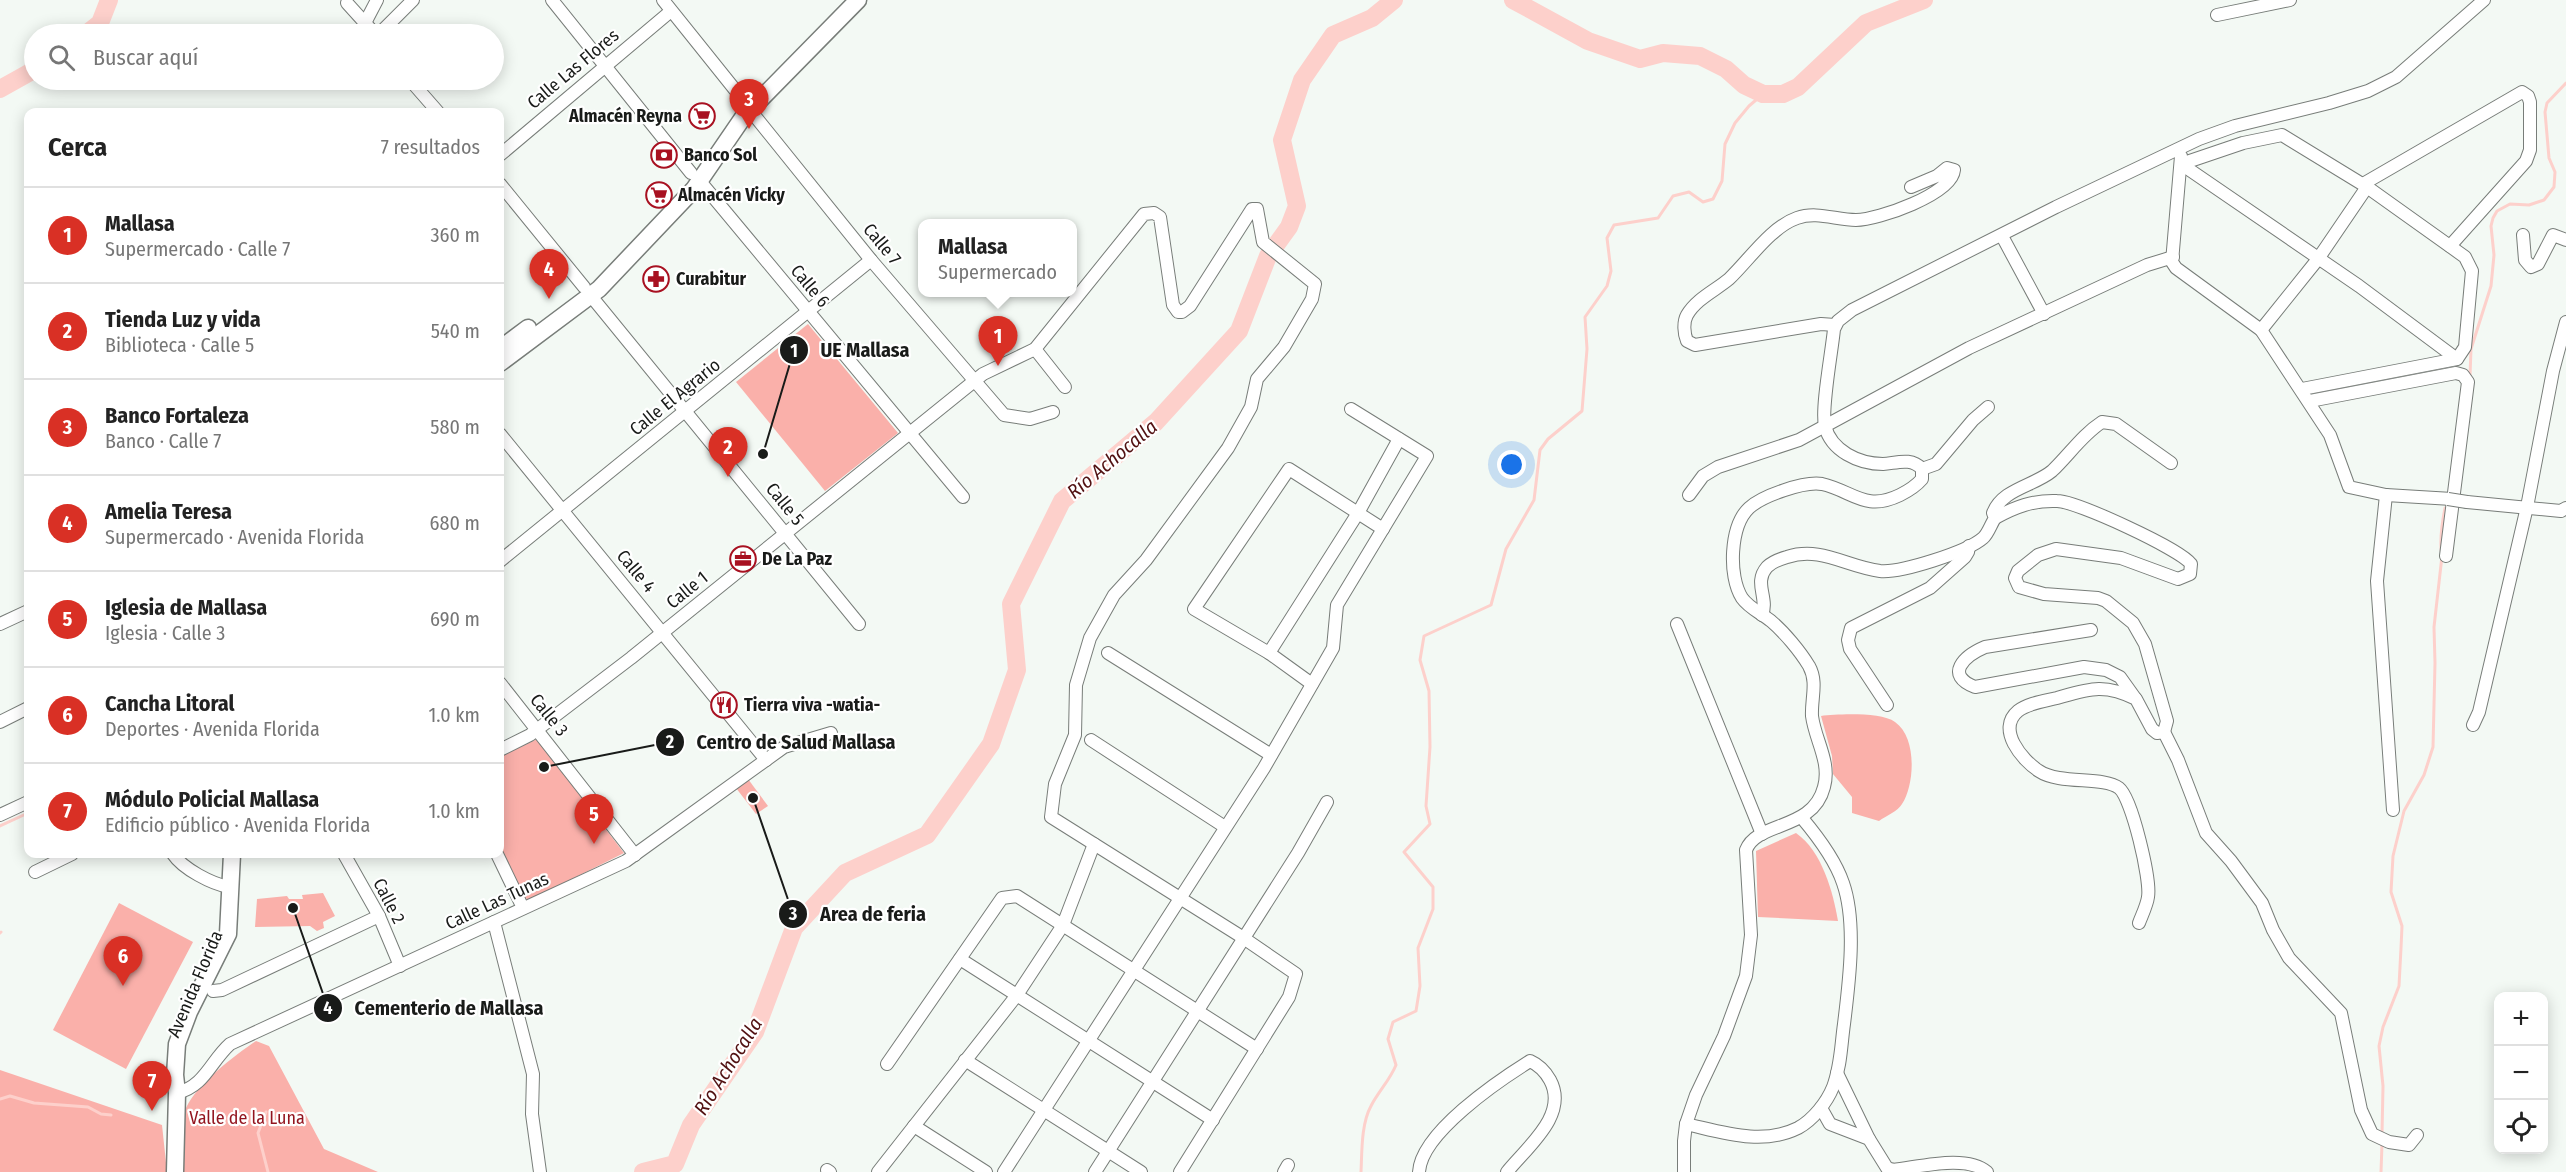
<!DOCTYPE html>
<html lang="es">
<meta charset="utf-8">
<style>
body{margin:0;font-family:"Fira Sans Condensed",sans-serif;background:#f6f6f6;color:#222}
.controls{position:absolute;right:18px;bottom:18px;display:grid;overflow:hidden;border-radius:12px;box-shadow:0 3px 15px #0003}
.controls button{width:54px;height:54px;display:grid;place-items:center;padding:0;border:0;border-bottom:2px solid #e0e0e0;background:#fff;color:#222;font:30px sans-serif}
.you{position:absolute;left:1512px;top:465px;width:21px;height:21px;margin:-15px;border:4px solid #fff;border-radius:50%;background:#1a73e8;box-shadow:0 0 0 9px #1a73e833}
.badge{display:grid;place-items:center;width:39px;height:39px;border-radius:50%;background:#d93025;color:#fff;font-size:20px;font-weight:700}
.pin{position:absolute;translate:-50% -50px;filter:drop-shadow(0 2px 3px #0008)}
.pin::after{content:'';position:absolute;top:32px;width:21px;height:18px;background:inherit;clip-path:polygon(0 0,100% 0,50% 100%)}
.popup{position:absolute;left:918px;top:219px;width:159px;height:78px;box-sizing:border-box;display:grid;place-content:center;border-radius:12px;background:#fff;filter:drop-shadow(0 2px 4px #0005);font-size:20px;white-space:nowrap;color:#767676}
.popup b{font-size:22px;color:#222}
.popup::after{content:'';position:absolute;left:50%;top:100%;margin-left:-12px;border:12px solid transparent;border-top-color:#fff}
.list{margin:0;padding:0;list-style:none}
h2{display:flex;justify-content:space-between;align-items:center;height:78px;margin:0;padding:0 24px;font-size:26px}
h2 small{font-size:20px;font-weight:400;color:#767676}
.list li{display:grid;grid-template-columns:39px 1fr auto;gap:18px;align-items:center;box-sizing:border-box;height:96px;padding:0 24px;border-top:2px solid #e0e0e0}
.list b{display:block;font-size:22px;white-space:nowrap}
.list p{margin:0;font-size:20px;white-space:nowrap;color:#767676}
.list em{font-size:20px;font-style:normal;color:#767676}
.icon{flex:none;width:33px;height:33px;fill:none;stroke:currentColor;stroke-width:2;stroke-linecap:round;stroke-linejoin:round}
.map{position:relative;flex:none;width:2566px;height:1172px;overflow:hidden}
.search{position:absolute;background:#fff;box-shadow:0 3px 15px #0003;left:24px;top:24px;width:480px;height:66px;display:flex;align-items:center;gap:15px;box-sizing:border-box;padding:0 21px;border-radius:33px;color:#767676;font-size:22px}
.panel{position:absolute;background:#fff;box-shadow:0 3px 15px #0003;left:24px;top:108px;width:480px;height:750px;border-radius:12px}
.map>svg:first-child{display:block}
.green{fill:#fab0aa}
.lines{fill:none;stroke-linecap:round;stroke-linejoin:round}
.stream{stroke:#fdd0cb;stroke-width:3}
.river{stroke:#fdd0cb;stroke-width:18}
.street-casing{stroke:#787d79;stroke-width:14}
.secondary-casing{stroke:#787d79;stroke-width:19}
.street{stroke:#fff;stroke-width:12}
.secondary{stroke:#fff;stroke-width:16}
.street-bridge-casing{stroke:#787d79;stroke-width:14;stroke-linecap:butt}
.street-bridge{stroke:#fff;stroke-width:12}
.labels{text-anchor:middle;stroke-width:4.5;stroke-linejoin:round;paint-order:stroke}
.street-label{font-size:18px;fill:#191b19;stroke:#fff}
.poi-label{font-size:18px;font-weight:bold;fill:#191b19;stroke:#fff;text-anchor:start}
.park-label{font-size:18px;fill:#92141e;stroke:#fff}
.water-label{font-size:20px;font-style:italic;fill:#521112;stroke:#fff}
.leader{fill:none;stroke:#191b19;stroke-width:2}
.callout-dot{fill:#191b19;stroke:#fff;stroke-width:2}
.mark-label{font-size:18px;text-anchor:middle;font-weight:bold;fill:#fff}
.callout-label{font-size:20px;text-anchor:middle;font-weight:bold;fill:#191b19;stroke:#fff;stroke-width:4.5;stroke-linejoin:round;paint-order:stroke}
</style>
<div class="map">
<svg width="2566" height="1172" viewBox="0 0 2566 1172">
<rect width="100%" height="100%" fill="#f3f9f4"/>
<!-- green -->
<g class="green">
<polygon points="808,324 898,433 825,491 736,382"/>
<path d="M 1821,716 C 1838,714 1881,712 1895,722 C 1917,737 1915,784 1902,804 C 1898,811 1886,816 1879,821 L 1852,813 L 1852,797 L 1833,774 L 1832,756 Z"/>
<polygon points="537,739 624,853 530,900 522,897 500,847 500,757"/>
<polygon points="748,779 768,806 756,814 736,788"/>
<path d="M 1796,833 C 1822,851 1833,892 1838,921 L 1758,917 L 1756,851 Z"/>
<polygon points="323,893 335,916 323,922 324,928 317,931 310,926 255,927 257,899 287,896 289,899 303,899 302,895"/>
<polygon points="119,903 193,942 126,1069 53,1030"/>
<path d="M 256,1041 L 269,1046 L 324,1149 L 378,1172 L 182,1172 C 182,1158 181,1118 186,1108 C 197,1084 235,1055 256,1041 Z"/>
<polygon points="0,1070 162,1125 167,1172 0,1172"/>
</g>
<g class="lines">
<!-- stream -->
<g class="stream">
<polyline points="2470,376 2471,349 2491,286 2494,255 2491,226 2493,218 2497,211 2510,204 2529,205 2544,200 2554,187 2555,172 2549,158 2545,112 2547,103 2566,83"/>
<polyline points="0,826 28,813"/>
<polyline points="0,933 1,932"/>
<polyline points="0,1099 10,1096 34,1103 88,1107 101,1114 111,1115"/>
<polyline points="266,1112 258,1133 268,1172"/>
<path d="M 2382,1134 L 2383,1086 L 2379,1046 L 2383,1027 L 2399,986 L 2401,948 L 2402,926 L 2391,892 L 2393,856 L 2404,811 L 2424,775 L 2433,747 L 2435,663 L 2434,627 L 2442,556 C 2439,541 2442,523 2445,508 L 2448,508"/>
<path d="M 1361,1172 C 1362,1152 1361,1124 1371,1106 C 1378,1092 1390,1080 1396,1065 L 1388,1039 L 1393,1022 L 1416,1011 L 1420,986 L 1418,948 L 1433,909 L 1433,887 L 1404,852 L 1430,824 L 1426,806 L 1430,747 L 1429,691 L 1420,660 L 1424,636 L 1491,605 L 1506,549 L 1534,500 L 1540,450 L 1548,439 L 1582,411 L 1587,349 L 1585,317 L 1607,286 L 1611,271 L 1607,238 L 1614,225 L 1658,218 L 1673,196 L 1689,192 L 1703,202 L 1713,199 L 1722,181 L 1725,144 L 1735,123 L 1749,106 L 1763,94"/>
<polyline points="2381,1172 2382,1144"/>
</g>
<!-- river -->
<g class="river">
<polyline points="1513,0 1588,41 1640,59 1663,53 1700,56 1726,69 1744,85 1763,94 1783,94 1798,87 1866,23 1924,0"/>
<polyline points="86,34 100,23 109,0"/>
<polyline points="0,89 34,70"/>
<polyline points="643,1172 675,1164 691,1125 755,1032 794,928 845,873 927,835 991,744 1017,670 1011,604 1062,501 1156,422 1239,331 1268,256 1289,227 1297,206 1282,140 1302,80 1333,35 1372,18 1394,0"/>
</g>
<!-- street casing -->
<g class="street-casing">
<g id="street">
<polyline points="552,0 691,173"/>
<polyline points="663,0 744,101"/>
<polyline points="347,3 375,34"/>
<polyline points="2217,15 2290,0"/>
<polyline points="365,23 377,0"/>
<polyline points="379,34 413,0"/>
<polyline points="410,80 438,112"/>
<polyline points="750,110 871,260 1004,415 1030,419 1053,412"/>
<polyline points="500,155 671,11"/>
<polyline points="2181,156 2172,262 2176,268 2261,330 2330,435 2349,487 2386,495 2452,499 2448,499"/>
<polyline points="2181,164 2243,143 2282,135 2367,187 2465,257 2472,271 2465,347 2457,359 2302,389"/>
<polyline points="2181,164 2359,286 2457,359"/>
<polyline points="699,180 963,497"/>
<polyline points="500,184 584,287"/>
<polyline points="2363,184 2522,92 2528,96 2530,102 2530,150 2526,161 2450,246"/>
<polyline points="2523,235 2525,260 2531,267 2538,264 2553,235 2566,240"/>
<polyline points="2002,236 2044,314"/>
<polyline points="591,296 859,624"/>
<path d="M 1835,325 L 1821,324 L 1695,345 L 1687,341 C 1684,334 1683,322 1687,315 C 1696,299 1716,290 1729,279 C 1749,260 1771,227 1797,218 C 1817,211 1836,220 1856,220 C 1878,220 1952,194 1954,170 L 1947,168 L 1937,176 L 1911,187"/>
<polyline points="2261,330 2318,259 2367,187"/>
<polyline points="1035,349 1065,387"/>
<polyline points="2310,401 2456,373 2463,375 2468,382 2446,556"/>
<polyline points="500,434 766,760"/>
<polyline points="1922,469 1936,464 1973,420 1988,407"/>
<polyline points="1689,495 1703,476 1718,467 1799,440 1969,348 2147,265 2173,257"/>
<polyline points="2386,495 2377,581 2393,810"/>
<polyline points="2467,502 2561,511 2566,508"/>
<path d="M 1995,518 C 2015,507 2033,500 2057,501 C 2076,501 2180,549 2191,564 L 2190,574 L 2178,579 L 2121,558 L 2056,549 L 2038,555 L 2018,571 L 2015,578 L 2019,587 L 2044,594 L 2098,598 L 2106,601 L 2133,623 L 2145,644 L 2167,721 L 2164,732 L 2157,733 L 2152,729 L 2136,699 C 2104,683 2089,689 2057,698 C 2045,701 2028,703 2018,711 C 1996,729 2022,760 2039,771 C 2060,785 2103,776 2119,788 C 2132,798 2151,880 2148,897 C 2147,905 2142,915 2139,923"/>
<polyline points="500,561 871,260"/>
<path d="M 1762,615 C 1769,598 1753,583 1767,567 C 1772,562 1780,559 1787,557 C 1821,546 1847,567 1880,571 C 1901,573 1967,552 1983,538 C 1988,534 1991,524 1995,518 L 1993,513 C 2002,489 2034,486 2052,471 C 2069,455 2082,435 2102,422 L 2116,424 L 2171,463"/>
<polyline points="0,624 28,611"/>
<polyline points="1677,624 1762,834"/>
<path d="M 2091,630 L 1985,647 C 1964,656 1944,675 1975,687 L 2084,667 L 2106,670 L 2120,677 L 2135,698"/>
<polyline points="1108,653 1271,755"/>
<polyline points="1269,653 1358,513 1399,439"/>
<polyline points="500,683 635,855"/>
<polyline points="1312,684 1269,653 1194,609 1289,469 1383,529"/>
<polyline points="1887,705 1850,649 1848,640 1851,628 1930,588 1965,557 1968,552 1969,546"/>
<polyline points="0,722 28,708"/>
<polyline points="2473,725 2479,712 2527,507 2553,371 2566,322"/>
<polyline points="2164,732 2178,760 2206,833 2231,861 2262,903 2273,930 2289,958 2341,1013 2361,1110 2372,1134 2389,1142 2409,1145 2417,1135"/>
<polyline points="1091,740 1225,827"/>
<polyline points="500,750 530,735 631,658 983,374 1035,349 1144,214 1154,213 1160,217 1173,305 1178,312 1182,312 1190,306 1252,209 1257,209 1263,242 1315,284 1312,299 1284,347 1257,379 1251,407 1228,448 1146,560 1114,595 1090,638 1076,685 1075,735 1055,784 1051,817 1242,937 1296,974 1289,997 1180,1172"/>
<polyline points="0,815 28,802"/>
<path d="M 173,854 C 183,869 212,884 229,887"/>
<polyline points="344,854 379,916 400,966"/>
<polyline points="497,854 523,908"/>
<polyline points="35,872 72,854"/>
<polyline points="494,922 533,1074 532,1114 540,1172"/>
<polyline points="960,959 1213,1120"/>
<polyline points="213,991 222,990 379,916"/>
<polyline points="965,1060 1141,1172"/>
<polyline points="887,1064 1002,898 1017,896 1257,1049"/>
<polyline points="1837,1073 1869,1139"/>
<path d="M 177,1093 C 205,1086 210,1062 230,1044 L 626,861 L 784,747 L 831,733"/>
<path d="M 1821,1108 L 1830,1124 L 1869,1139 L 1887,1168 L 1893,1170 C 1920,1167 1966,1154 1987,1172"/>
<path d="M 1686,1124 C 1722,1132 1762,1146 1798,1128 C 1813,1120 1827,1102 1833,1087 C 1841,1066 1841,1045 1844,1024 C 1849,983 1857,923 1843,883 C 1835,859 1818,837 1802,818"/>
<polyline points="914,1126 986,1172"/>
<polyline points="827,1170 830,1172"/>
<polyline points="878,1172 1017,995 1063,925 1094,844"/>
<polyline points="1004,1172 1264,768 1333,648 1337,605 1427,456 1351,409"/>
<polyline points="1095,1172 1298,853 1327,802"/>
<polyline points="1284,1172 1288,1165"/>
<path d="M 1419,1172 C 1421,1133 1498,1081 1530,1061 C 1539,1065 1545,1071 1550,1080 C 1569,1115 1527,1147 1507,1172"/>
<path d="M 1684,1172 L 1684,1141 L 1686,1124 L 1696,1095 L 1724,1036 L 1746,976 L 1751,935 L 1746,850 C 1757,821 1813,831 1824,787 C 1831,762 1815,740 1812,716 C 1811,699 1818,682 1809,666 C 1800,651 1784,632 1771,621 C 1761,613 1749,608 1742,598 C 1728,576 1730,526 1749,508 C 1762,496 1804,481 1822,484 C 1853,491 1865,512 1900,495 C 1908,491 1916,486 1922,479 L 1922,469 C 1911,457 1897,463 1883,464 C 1859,464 1831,451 1825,426 C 1821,408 1832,351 1834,329 L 1838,321 L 1852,310 L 2056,207 L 2199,139 L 2235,126 L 2329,103 L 2368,91 L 2396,77 L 2484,0"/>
</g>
</g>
<!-- secondary casing -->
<g class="secondary-casing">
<g id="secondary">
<polyline points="500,349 528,328"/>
<polyline points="500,363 599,289 694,189 744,116 858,0"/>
<polyline points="175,1172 177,1093 175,1075 177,1044 189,1012 228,934 232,854"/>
</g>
</g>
<!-- street -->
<use href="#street" class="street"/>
<!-- secondary -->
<use href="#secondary" class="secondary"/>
<!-- street-bridge casing -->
<g class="street-bridge-casing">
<polyline id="street-bridge" points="2448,499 2467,502"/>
</g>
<!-- street-bridge -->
<use href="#street-bridge" class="street-bridge"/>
</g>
<!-- icons -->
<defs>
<g id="supermarket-ring" transform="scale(1.35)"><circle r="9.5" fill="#fff" stroke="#a81121" stroke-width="1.5"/><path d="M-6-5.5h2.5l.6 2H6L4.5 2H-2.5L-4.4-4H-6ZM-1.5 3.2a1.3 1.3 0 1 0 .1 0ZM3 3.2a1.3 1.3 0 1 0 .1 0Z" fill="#a81121"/></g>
<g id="bank-ring" transform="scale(1.35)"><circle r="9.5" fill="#fff" stroke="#a81121" stroke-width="1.5"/><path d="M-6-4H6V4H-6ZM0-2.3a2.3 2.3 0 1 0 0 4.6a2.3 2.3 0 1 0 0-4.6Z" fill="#a81121"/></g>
<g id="pharmacy-ring" transform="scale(1.35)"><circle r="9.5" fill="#fff" stroke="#a81121" stroke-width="1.5"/><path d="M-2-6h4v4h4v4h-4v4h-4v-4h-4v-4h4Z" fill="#a81121"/></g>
<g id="office-ring" transform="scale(1.35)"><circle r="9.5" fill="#fff" stroke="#a81121" stroke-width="1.5"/><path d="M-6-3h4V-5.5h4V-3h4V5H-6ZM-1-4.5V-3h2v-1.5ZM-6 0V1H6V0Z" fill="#a81121"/></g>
<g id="restaurant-ring" transform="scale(1.35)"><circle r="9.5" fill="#fff" stroke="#a81121" stroke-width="1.5"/><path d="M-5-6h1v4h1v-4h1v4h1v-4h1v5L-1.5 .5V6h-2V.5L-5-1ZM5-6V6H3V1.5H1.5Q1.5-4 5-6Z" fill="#a81121"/></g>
</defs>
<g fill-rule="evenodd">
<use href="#supermarket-ring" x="702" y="116"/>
<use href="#bank-ring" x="664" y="155"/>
<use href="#supermarket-ring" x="659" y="195"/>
<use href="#pharmacy-ring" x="656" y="279"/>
<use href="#office-ring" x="743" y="559"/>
<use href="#restaurant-ring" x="724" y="705"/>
</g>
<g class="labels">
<!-- street labels -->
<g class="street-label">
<text transform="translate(573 69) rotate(-40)" y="6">Calle Las Flores</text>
<text transform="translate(882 244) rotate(50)" y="6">Calle 7</text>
<text transform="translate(810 286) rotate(50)" y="6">Calle 6</text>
<text transform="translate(675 397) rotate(-39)" y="6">Calle El Agrario</text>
<text transform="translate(785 504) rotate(51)" y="6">Calle 5</text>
<text transform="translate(636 571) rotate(50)" y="6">Calle 4</text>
<text transform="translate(687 590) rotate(-39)" y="6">Calle 1</text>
<text transform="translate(549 715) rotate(51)" y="6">Calle 3</text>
<text transform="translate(389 901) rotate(63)" y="6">Calle 2</text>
<text transform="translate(497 901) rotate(-25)" y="6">Calle Las Tunas</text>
<text transform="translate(195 984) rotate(-67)" y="6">Avenida Florida</text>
</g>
<!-- poi labels -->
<g class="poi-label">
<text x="682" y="122" text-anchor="end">Almacén Reyna</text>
<text x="684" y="161">Banco Sol</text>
<text x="678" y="201">Almacén Vicky</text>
<text x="676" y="285">Curabitur</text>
<text x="762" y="565">De La Paz</text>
<text x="744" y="711">Tierra viva -watia-</text>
</g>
<!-- park labels -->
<g class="park-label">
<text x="247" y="1124">Valle de la Luna</text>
</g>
<!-- water labels -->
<g class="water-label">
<text transform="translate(1112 459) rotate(-40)" y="7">Río Achocalla</text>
<text transform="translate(728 1066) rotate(-58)" y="7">Río Achocalla</text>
</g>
</g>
<!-- callouts -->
<path class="leader" d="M763 454L794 350M544 767L670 742M753 798L793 914M293 908L328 1008"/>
<g class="callout-dot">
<circle cx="763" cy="454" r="6"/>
<circle cx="544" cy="767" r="6"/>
<circle cx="753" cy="798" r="6"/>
<circle cx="293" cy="908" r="6"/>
<circle cx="794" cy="350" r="15"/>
<circle cx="670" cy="742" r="15"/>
<circle cx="793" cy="914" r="15"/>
<circle cx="328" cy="1008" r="15"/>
</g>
<g class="mark-label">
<text x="794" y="357">1</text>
<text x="670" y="748">2</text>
<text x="793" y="920">3</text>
<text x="328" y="1014">4</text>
</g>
<g class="callout-label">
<text x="865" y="357">UE Mallasa</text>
<text x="796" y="749">Centro de Salud Mallasa</text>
<text x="873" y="921">Area de feria</text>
<text x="449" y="1015">Cementerio de Mallasa</text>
</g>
</svg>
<div class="controls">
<button>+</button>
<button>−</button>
<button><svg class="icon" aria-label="locate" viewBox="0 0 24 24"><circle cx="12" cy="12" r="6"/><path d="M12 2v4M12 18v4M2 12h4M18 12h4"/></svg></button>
</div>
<div class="you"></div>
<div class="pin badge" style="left:998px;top:366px">1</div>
<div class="popup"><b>Mallasa</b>Supermercado</div>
<div class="pin badge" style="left:728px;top:477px">2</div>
<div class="pin badge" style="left:749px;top:129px">3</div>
<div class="pin badge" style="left:549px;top:299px">4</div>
<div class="pin badge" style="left:594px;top:844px">5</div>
<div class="pin badge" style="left:123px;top:986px">6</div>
<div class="pin badge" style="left:152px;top:1111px">7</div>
<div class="search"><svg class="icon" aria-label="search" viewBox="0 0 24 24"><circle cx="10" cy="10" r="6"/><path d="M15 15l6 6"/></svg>Buscar aquí</div>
<section class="panel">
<h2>Cerca<small>7 resultados</small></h2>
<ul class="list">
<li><span class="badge">1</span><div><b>Mallasa</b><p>Supermercado · Calle 7</p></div><em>360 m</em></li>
<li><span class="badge">2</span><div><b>Tienda Luz y vida</b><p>Biblioteca · Calle 5</p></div><em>540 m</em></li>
<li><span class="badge">3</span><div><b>Banco Fortaleza</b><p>Banco · Calle 7</p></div><em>580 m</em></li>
<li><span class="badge">4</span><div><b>Amelia Teresa</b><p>Supermercado · Avenida Florida</p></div><em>680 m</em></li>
<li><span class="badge">5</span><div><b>Iglesia de Mallasa</b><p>Iglesia · Calle 3</p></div><em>690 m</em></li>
<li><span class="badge">6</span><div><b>Cancha Litoral</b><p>Deportes · Avenida Florida</p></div><em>1.0 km</em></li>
<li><span class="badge">7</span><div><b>Módulo Policial Mallasa</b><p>Edificio público · Avenida Florida</p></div><em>1.0 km</em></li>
</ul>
</section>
</div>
